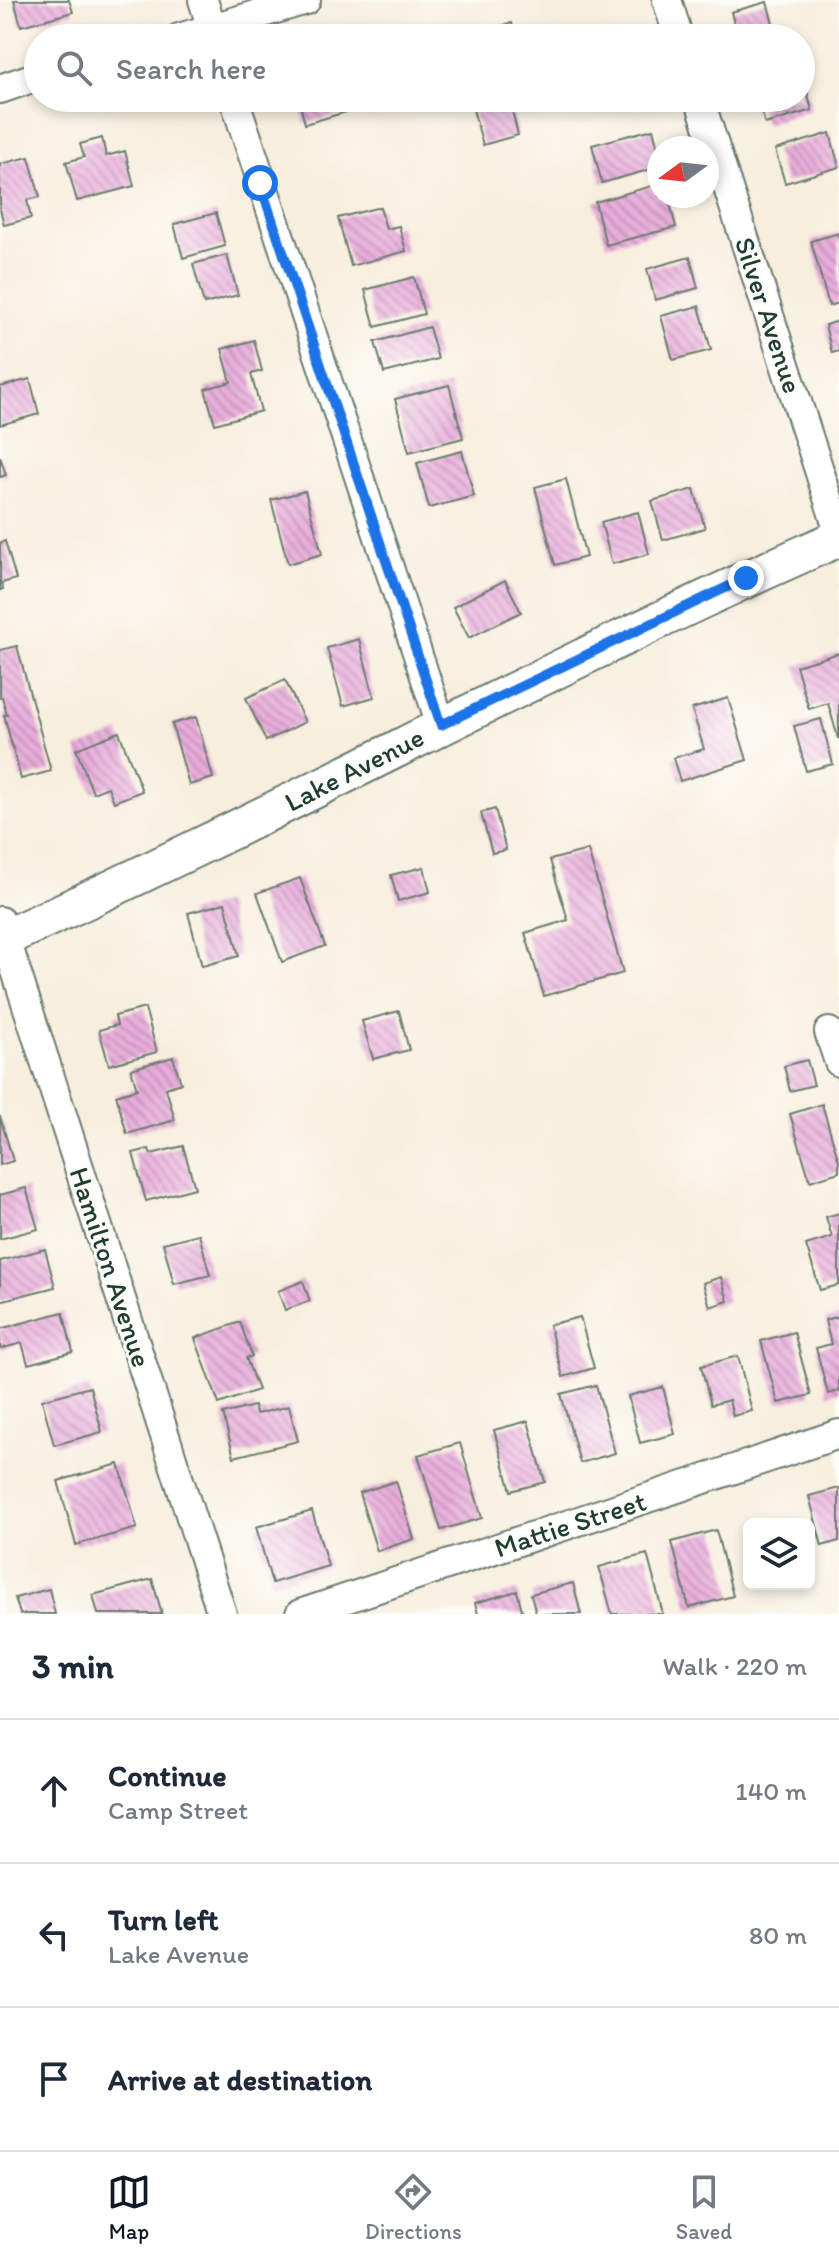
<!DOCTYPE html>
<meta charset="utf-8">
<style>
body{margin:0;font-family:Itim,sans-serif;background:#f6f6f7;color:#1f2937}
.controls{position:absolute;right:24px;bottom:24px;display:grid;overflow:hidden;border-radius:12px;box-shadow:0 4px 12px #0003}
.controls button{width:72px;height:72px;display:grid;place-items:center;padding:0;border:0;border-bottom:2px solid #e0e1e3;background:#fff;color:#1f2937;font:40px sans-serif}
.compass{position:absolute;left:647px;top:136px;width:72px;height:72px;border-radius:50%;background:#fff;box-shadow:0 4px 12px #0003;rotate:255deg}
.stop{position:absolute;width:24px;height:24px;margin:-18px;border:6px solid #1a73e8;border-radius:50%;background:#fff}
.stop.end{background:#1a73e8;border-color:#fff;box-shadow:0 2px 8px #0008}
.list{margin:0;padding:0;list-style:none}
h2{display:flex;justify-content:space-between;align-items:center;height:104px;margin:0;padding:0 32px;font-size:34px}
h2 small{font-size:26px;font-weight:400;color:#747a83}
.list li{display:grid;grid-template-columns:52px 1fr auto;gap:24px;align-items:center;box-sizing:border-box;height:144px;padding:0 32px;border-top:2px solid #e0e1e3}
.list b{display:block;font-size:30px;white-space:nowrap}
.list p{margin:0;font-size:26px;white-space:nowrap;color:#747a83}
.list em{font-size:26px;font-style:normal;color:#747a83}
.icon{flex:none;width:44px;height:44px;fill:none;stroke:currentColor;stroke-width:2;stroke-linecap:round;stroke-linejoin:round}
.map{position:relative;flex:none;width:839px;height:1614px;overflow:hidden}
.search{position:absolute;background:#fff;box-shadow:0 4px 12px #0003;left:24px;right:24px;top:24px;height:88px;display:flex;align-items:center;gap:20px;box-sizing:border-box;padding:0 28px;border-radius:44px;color:#747a83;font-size:30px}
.sheet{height:536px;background:#fff}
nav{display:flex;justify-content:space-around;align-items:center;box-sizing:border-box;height:112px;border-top:2px solid #e0e1e3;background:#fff;font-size:22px;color:#747a83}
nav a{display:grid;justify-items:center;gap:4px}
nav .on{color:#111827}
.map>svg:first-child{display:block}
.building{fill:url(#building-back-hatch)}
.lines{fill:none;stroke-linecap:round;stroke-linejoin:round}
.minor-casing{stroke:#6b7b6f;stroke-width:32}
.tertiary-casing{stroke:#6b7b6f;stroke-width:40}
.minor{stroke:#fff;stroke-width:28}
.tertiary{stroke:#fff;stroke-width:36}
.route{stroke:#1a73e8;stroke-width:10}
.labels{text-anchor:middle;stroke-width:6;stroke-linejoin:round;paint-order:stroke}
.street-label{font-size:28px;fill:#1f3d34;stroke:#fdfcf7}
</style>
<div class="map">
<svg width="839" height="1614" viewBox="0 0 839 1614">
<defs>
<pattern id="building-back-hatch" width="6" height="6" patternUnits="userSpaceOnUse" patternTransform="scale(2)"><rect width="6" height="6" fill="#e8acdb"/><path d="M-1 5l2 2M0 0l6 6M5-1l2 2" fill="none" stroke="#bb8db2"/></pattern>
</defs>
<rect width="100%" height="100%" fill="#fdfcf7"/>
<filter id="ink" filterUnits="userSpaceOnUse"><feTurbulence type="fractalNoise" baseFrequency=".0125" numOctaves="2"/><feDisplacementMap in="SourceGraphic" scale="16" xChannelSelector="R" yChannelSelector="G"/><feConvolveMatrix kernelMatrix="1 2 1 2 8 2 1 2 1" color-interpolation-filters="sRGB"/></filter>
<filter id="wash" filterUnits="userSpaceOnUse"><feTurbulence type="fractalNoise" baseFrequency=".006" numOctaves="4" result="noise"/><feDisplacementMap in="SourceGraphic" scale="32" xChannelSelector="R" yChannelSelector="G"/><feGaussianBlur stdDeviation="1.8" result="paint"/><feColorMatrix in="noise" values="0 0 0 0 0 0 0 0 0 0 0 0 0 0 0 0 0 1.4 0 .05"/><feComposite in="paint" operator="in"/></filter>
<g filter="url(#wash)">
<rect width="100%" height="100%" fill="#f7eedd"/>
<g id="blocks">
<!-- building -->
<g class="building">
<polygon points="14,0 69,0 73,12 21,26"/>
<polygon points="767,2 777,38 738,38 731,12"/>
<polygon points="512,23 516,38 479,38 478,32"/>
<polygon points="802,73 812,110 765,124 757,98 801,98"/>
<polygon points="298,98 376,98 377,103 305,124"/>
<polygon points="503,98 509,98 518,135 483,145 472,106"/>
<polygon points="653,129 659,153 659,167 602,183 592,145"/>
<polygon points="830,133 839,167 785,183 775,150"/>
<polygon points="102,138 106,156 125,151 134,186 77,201 66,162 84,157 80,144"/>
<polygon points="29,157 40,197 27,200 31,218 4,225 0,209 0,164"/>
<polygon points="659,184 659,196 668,196 676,227 606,245 595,202"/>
<polygon points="380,207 386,229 399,226 406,251 351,266 338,218"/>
<polygon points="216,213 225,246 183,258 174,224"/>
<polygon points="839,233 839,303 829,306 811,241"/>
<polygon points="227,255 238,295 204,304 193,264"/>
<polygon points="690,257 698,288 655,300 647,269"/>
<polygon points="414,277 424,314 375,327 365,290"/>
<polygon points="699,306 711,350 673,360 661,316"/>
<polygon points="839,321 839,351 832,353 825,325"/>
<polygon points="429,327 438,359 384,373 375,342"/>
<polygon points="254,340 262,371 251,374 261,411 215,424 205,389 231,382 222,349"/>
<polygon points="30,379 39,414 0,425 0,387"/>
<polygon points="449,385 463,438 409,452 395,399"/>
<polygon points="462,451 474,496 429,508 417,463"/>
<polygon points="0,456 6,475 0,477"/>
<polygon points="566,479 586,557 555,565 535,487"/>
<polygon points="694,489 705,528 663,540 652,501"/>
<polygon points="305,491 322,554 288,564 271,500"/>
<polygon points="638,512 649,554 612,564 601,522"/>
<polygon points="5,541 16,579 2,583 3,589 0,590 0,543"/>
<polygon points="505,580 521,612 469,638 453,607"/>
<polygon points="359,639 374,697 343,706 327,648"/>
<polygon points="17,646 51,771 21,779 4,715 7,715 2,697 0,698 0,650"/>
<polygon points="839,653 839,738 838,738 828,703 809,709 796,666"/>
<polygon points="285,680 305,722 266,741 246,698"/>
<polygon points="728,698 747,760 680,781 673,758 704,749 692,709"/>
<polygon points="196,717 213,778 189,785 172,724"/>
<polygon points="821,719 833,764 806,771 794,726"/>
<polygon points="119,732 142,791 114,802 108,787 93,793 76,749"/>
<polygon points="495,809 506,850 492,853 481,813"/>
<polygon points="588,850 623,973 544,996 525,933 568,920 550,860"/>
<polygon points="424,867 430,892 398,901 391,875"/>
<polygon points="300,878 325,946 282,962 257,893"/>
<polygon points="225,903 239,956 202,966 188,913"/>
<polygon points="145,1008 157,1052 109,1065 99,1030 117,1025 115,1016"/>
<polygon points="399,1011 409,1050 373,1059 362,1021"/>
<polygon points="173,1057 181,1083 166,1088 175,1120 127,1134 116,1095 137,1089 131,1069"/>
<polygon points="807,1060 814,1085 790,1091 784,1066"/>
<polygon points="822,1104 839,1162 839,1172 810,1181 790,1114"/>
<polygon points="0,1116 13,1161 0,1165"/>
<polygon points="183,1146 195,1188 146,1201 133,1153 149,1149 151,1154"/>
<polygon points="26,1188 38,1229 0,1239 0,1195"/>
<polygon points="839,1213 839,1285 820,1290 806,1245 832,1237 826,1217"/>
<polygon points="199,1234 210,1275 174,1284 163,1243"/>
<polygon points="45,1249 55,1287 0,1301 0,1261"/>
<polygon points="721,1277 728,1301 710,1307 703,1283"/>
<polygon points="303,1281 310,1301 285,1310 278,1291"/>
<polygon points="63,1312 73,1352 28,1364 22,1343 0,1349 0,1329"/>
<polygon points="839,1316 839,1391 828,1394 816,1348 831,1344 825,1320"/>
<polygon points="580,1317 594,1368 563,1377 549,1325"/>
<polygon points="240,1322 252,1356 246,1358 258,1390 219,1404 195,1338"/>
<polygon points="794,1332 811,1395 778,1403 761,1341"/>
<polygon points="738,1356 752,1411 733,1416 729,1400 711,1405 701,1366"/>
<polygon points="596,1385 615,1453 580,1463 561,1394"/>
<polygon points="90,1387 102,1432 54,1445 42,1400"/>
<polygon points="663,1387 675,1434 640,1443 628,1396"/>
<polygon points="254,1406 256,1414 289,1406 298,1441 234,1457 223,1414"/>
<polygon points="528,1421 545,1482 511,1491 494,1430"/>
<polygon points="460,1443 482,1518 441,1530 418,1455"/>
<polygon points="119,1464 137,1528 76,1545 58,1481"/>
<polygon points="396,1481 414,1539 377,1551 359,1493"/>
<polygon points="839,1488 839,1541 822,1546 809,1496"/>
<polygon points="312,1511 328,1566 272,1583 256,1527"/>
<polygon points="716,1530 733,1596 689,1608 672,1542"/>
<polygon points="647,1554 663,1614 612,1614 599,1567"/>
<polygon points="152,1579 162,1614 98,1614 93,1595"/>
<polygon points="573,1583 581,1614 536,1614 531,1594"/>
<polygon points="49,1589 55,1614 20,1614 15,1598"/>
<polygon points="517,1591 523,1614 478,1614 475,1603"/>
</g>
</g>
</g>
<g filter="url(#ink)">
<use href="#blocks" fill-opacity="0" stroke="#6b7b6f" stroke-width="2"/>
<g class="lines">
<!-- minor casing -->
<g class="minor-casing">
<g id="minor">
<polyline points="203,0 215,38"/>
<polyline points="667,0 679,38"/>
<polyline points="179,38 306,0"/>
<polyline points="0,89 38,76"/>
<polyline points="234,98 441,725"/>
<polyline points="699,98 839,532"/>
<polyline points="0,921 222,1614"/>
<polyline points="829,1032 839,1062"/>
<polyline points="300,1614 839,1434"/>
</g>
</g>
<!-- tertiary casing -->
<g class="tertiary-casing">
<path id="tertiary" d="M 0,940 C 283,813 555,662 839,538"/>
</g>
<!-- minor -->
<use href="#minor" class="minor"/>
<!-- tertiary -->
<use href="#tertiary" class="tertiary"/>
</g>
</g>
<g class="lines" filter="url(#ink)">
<!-- route -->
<polyline class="route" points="260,183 441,725 746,578"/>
</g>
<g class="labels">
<!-- street labels -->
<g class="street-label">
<text transform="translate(769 315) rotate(72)" y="10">Silver Avenue</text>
<text transform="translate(354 769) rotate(-27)" y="10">Lake Avenue</text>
<text transform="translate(111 1267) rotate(72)" y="10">Hamilton Avenue</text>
<text transform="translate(570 1524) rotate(-18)" y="10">Mattie Street</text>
</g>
</g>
</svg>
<div class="controls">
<button><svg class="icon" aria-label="layers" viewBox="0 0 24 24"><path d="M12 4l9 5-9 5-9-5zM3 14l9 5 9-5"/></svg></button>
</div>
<svg class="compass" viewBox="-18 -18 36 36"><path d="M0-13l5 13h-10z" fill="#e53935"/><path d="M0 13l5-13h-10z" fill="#747a83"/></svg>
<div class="stop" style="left:260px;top:183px"></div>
<div class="stop end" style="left:746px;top:578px"></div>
<div class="search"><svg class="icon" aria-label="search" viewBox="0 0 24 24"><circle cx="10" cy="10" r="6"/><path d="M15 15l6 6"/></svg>Search here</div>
</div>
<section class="sheet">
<h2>3 min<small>Walk · 220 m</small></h2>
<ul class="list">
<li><svg class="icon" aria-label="ahead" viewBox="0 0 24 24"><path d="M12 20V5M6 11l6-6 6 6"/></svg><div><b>Continue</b><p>Camp Street</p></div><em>140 m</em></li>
<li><svg class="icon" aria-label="left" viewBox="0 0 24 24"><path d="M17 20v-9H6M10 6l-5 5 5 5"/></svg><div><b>Turn left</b><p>Lake Avenue</p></div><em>80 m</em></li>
<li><svg class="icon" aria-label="arrive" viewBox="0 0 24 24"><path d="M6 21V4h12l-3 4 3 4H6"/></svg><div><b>Arrive at destination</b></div></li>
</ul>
</section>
<nav>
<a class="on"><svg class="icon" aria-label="map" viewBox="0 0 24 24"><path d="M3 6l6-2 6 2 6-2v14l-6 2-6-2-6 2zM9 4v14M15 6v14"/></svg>Map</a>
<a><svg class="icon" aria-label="directions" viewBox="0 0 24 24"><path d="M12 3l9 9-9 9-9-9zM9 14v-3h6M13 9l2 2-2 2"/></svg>Directions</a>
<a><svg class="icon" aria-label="saved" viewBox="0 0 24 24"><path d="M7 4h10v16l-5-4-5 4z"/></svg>Saved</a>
</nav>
